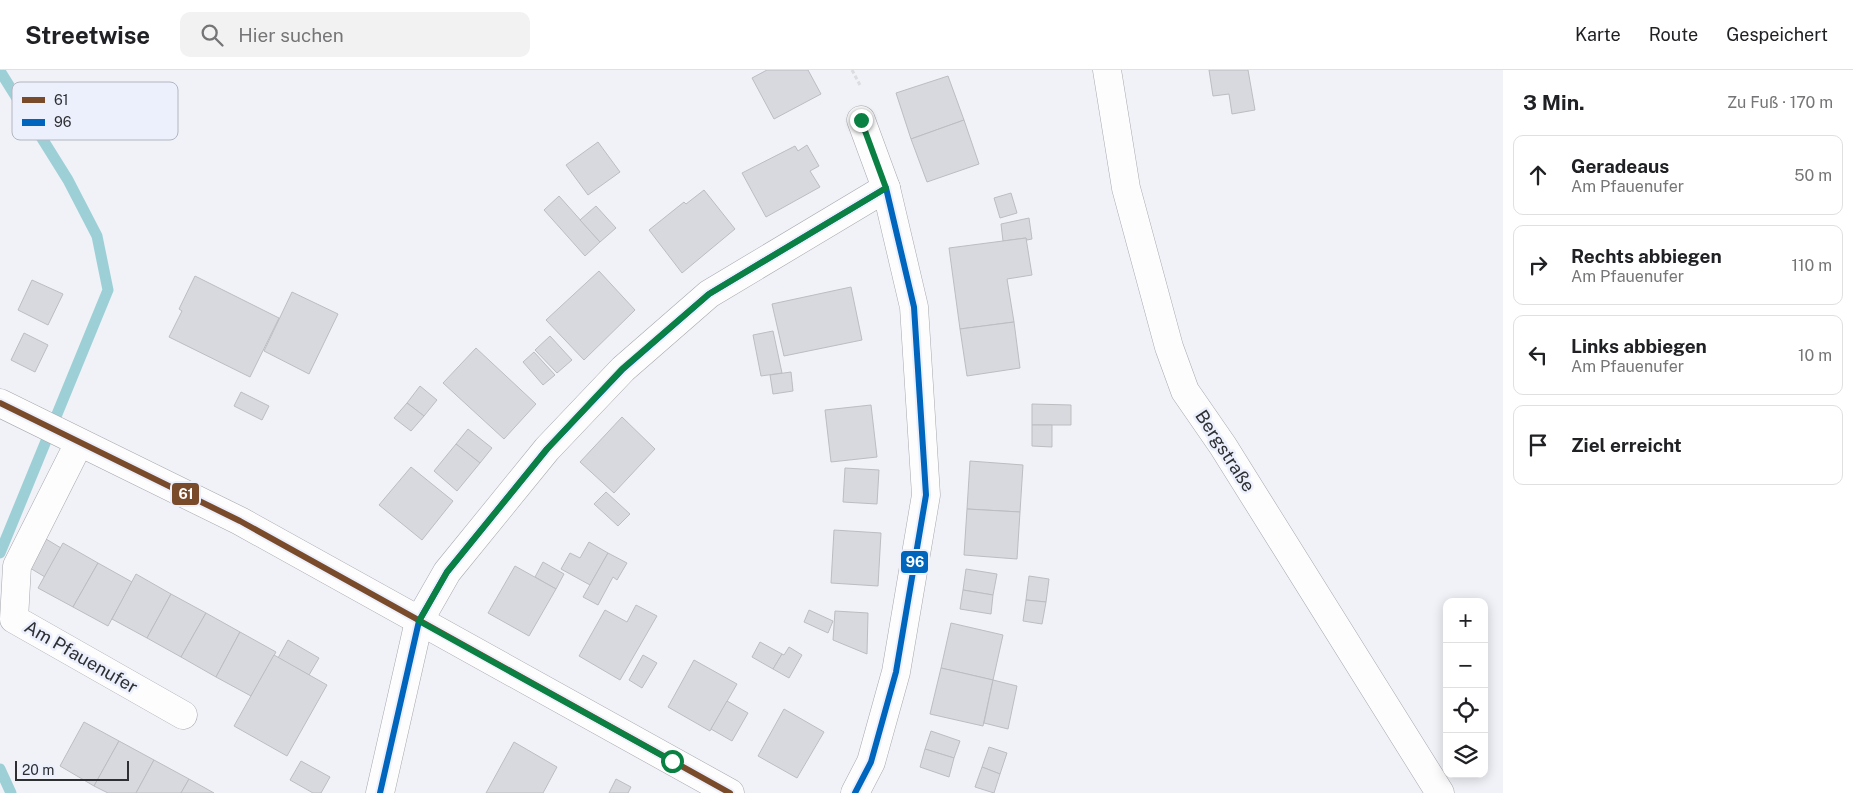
<!DOCTYPE html>
<html lang="de">
<meta charset="utf-8">
<style>
body{margin:0;font-family:"Public Sans",sans-serif;background:#f2f2f2;color:#202124}
.controls{position:absolute;right:15px;bottom:15px;display:grid;overflow:hidden;border-radius:10px;box-shadow:0 2px 12px #0003}
.controls button{width:45px;height:45px;display:grid;place-items:center;padding:0;border:0;border-bottom:1px solid #e0e0e0;background:#fff;color:#202124;font:25px sans-serif}
.scale{position:absolute;left:15px;bottom:12px;width:114px;box-sizing:border-box;padding-left:5px;border:2px solid #2e2f33;border-top:0;font-size:14px;line-height:18px;white-space:nowrap;color:#2e2f33;-webkit-text-stroke:4px #ecf0fc;paint-order:stroke}
.stop{position:absolute;width:15px;height:15px;margin:-11px;border:4px solid #0b8043;border-radius:50%;background:#fff}
.stop.end{background:#0b8043;border-color:#fff;box-shadow:0 1px 5px #0008}
.list{margin:0;padding:0;list-style:none}
h2{display:flex;justify-content:space-between;align-items:center;height:65px;margin:0;padding:0 20px;font-size:21px}
h2 small{font-size:16px;font-weight:400;color:#757577}
.list li{display:grid;grid-template-columns:32px 1fr auto;gap:15px;align-items:center;box-sizing:border-box;height:80px;margin:0 10px 10px;padding:0 10px;border:1px solid #e0e0e0;border-radius:10px}
.list b{display:block;font-size:19px;white-space:nowrap}
.list p{margin:0;font-size:16px;white-space:nowrap;color:#757577}
.list em{font-size:16px;font-style:normal;color:#757577}
.icon{flex:none;width:28px;height:28px;fill:none;stroke:currentColor;stroke-width:2;stroke-linecap:round;stroke-linejoin:round}
.map{position:relative;flex:none;width:1503px;height:723px;overflow:hidden}
header{display:flex;align-items:center;gap:30px;box-sizing:border-box;height:70px;padding:0 25px;background:#fff;border-bottom:1px solid #e0e0e0}
header strong{font-size:24px}
nav{display:flex;gap:28px;margin-inline-start:auto;font-size:18px}
.search{width:350px;height:45px;background:#f2f2f2;display:flex;align-items:center;gap:12px;box-sizing:border-box;padding:0 18px;border-radius:10px;color:#757577;font-size:19px}
main{display:flex}
aside{flex:1;background:#fff}
.map>svg:first-child{display:block}
.lines{fill:none;stroke-linecap:round;stroke-linejoin:round}
.stream{stroke:#9dd0d6;stroke-width:11}
.building{fill:#d7d9de;stroke:#bbbdc1}
.street-casing{stroke:#a7a8ad;stroke-width:29}
.path{stroke:#dcddde;stroke-width:3;stroke-dasharray:4 2.5;stroke-linecap:butt}
.street{stroke:#fdfdfe;stroke-width:28}
.bus-1-casing{stroke:#ecf0fc;stroke-width:10}
.bus-2-casing{stroke:#ecf0fc;stroke-width:10}
.bus-1{stroke:#7a4b2a;stroke-width:6}
.bus-2{stroke:#0065bd;stroke-width:6}
.route{stroke:#0b8043;stroke-width:6}
.labels{text-anchor:middle;stroke-width:5;stroke-linejoin:round;paint-order:stroke}
.street-label{font-size:18px;fill:#2e2f33;stroke:#ecf0fc}
.key{fill:#ecf0fc;stroke:#b3b6c0;stroke-width:1}
.key-label{font-size:14px;fill:#2e2f33}
.line-badge{stroke:#ecf0fc;stroke-width:2}
.badge-label{font-size:14px;text-anchor:middle;font-weight:bold;fill:#fff}
</style>
<header>
<strong>Streetwise</strong>
<div class="search"><svg class="icon" aria-label="search" viewBox="0 0 24 24"><circle cx="10" cy="10" r="6"/><path d="M15 15l6 6"/></svg>Hier suchen</div>
<nav><a>Karte</a><a>Route</a><a>Gespeichert</a></nav>
</header>
<main>
<div class="map">
<svg width="1503" height="723" viewBox="0 0 1503 723">
<rect width="100%" height="100%" fill="#f0f2f8"/>
<g class="lines">
<!-- stream -->
<g class="stream">
<polyline points="0,1 68,110 97,166 108,220 0,483"/>
<polyline points="0,699 11,723"/>
</g>
</g>
<!-- building -->
<g class="building">
<polygon points="767,0 808,0 821,24 774,49 752,8"/>
<polygon points="1209,0 1248,0 1255,40 1232,44 1229,24 1213,26"/>
<polygon points="948,6 964,50 911,69 896,23"/>
<polygon points="964,50 979,94 927,112 911,69"/>
<polygon points="598,72 620,102 588,125 566,95"/>
<polygon points="807,75 819,96 810,101 820,117 766,147 742,103 795,76 798,81"/>
<polygon points="704,120 735,159 682,203 649,160 684,132 686,134"/>
<polygon points="1011,123 1017,143 1000,148 994,128"/>
<polygon points="559,126 600,172 585,186 544,140"/>
<polygon points="596,136 616,158 600,172 580,150"/>
<polygon points="1029,148 1032,169 1027,170 1026,168 1003,171 1001,154"/>
<polygon points="1026,168 1032,205 1007,209 1014,252 960,259 949,178"/>
<polygon points="599,201 635,240 584,290 546,250"/>
<polygon points="195,206 279,248 250,307 169,267 182,241 179,239"/>
<polygon points="32,210 63,224 48,255 18,240"/>
<polygon points="851,217 862,270 784,286 772,234"/>
<polygon points="292,222 338,244 309,304 264,281"/>
<polygon points="1014,252 1020,298 967,306 960,259"/>
<polygon points="773,261 782,303 761,306 753,265"/>
<polygon points="24,263 48,275 35,302 11,290"/>
<polygon points="550,266 572,290 557,303 535,280"/>
<polygon points="476,278 536,334 504,369 443,313"/>
<polygon points="534,282 555,305 543,315 523,292"/>
<polygon points="791,302 793,321 773,324 770,305"/>
<polygon points="420,316 437,330 424,346 407,333"/>
<polygon points="241,322 269,336 262,350 234,336"/>
<polygon points="407,333 424,346 411,361 394,348"/>
<polygon points="1032,334 1071,335 1071,355 1032,355"/>
<polygon points="871,335 877,387 831,392 825,340"/>
<polygon points="622,347 655,379 614,423 580,392"/>
<polygon points="1032,355 1052,355 1052,377 1032,376"/>
<polygon points="468,359 492,378 480,393 456,374"/>
<polygon points="456,374 480,393 457,421 434,401"/>
<polygon points="970,391 1023,395 1020,442 967,439"/>
<polygon points="411,397 453,431 422,470 379,435"/>
<polygon points="845,398 879,400 877,434 843,432"/>
<polygon points="606,422 630,444 618,456 594,434"/>
<polygon points="967,439 1020,442 1017,489 964,485"/>
<polygon points="834,460 881,463 878,516 831,513"/>
<polygon points="46,469 61,478 45,507 30,498"/>
<polygon points="589,472 608,483 590,515 561,499 570,483 580,488"/>
<polygon points="63,473 98,493 73,537 38,518"/>
<polygon points="608,483 627,493 617,510 613,507 598,535 583,527"/>
<polygon points="543,492 564,504 556,519 535,507"/>
<polygon points="98,493 132,512 108,556 73,537"/>
<polygon points="515,496 556,519 529,566 488,543"/>
<polygon points="966,499 997,504 993,525 963,520"/>
<polygon points="136,504 171,524 147,568 112,549"/>
<polygon points="1029,506 1049,509 1046,532 1026,530"/>
<polygon points="963,520 993,525 991,544 960,539"/>
<polygon points="171,524 206,543 181,587 147,568"/>
<polygon points="1026,530 1046,532 1042,554 1023,551"/>
<polygon points="636,535 657,546 620,610 579,586 605,540 627,552"/>
<polygon points="809,540 833,551 828,563 804,552"/>
<polygon points="835,541 868,543 867,584 833,570"/>
<polygon points="206,543 240,562 216,607 181,587"/>
<polygon points="951,553 1003,565 993,610 941,598"/>
<polygon points="240,562 276,582 251,626 216,607"/>
<polygon points="288,570 319,588 309,605 278,588"/>
<polygon points="760,572 782,584 773,599 752,587"/>
<polygon points="789,577 802,585 789,608 773,599 782,584 784,585"/>
<polygon points="274,585 327,615 287,686 234,656"/>
<polygon points="643,585 657,593 642,618 629,610"/>
<polygon points="694,590 737,614 710,661 668,637"/>
<polygon points="941,598 993,610 983,656 930,644"/>
<polygon points="993,610 1017,616 1008,659 984,653"/>
<polygon points="727,631 748,643 732,671 711,659"/>
<polygon points="784,639 824,662 797,708 758,686"/>
<polygon points="84,652 119,671 94,716 60,696"/>
<polygon points="931,661 960,671 954,688 925,679"/>
<polygon points="119,671 154,690 136,723 108,723 94,716"/>
<polygon points="514,672 557,697 543,723 486,723"/>
<polygon points="989,677 1007,683 1000,704 982,697"/>
<polygon points="925,679 954,688 949,707 920,697"/>
<polygon points="154,690 189,709 181,723 136,723"/>
<polygon points="301,691 330,707 321,723 313,723 290,710"/>
<polygon points="982,697 1000,704 994,723 975,717"/>
<polygon points="189,709 214,723 181,723"/>
<polygon points="616,709 631,717 628,723 609,723"/>
</g>
<g class="lines">
<!-- street casing -->
<g class="street-casing">
<g id="street">
<polyline points="1107,0 1126,118 1169,277 1185,321 1223,376 1440,723"/>
<polyline points="861,50 886,118"/>
<polyline points="0,333 240,451 730,723"/>
<polyline points="79,373 17,496 14,549 183,645"/>
<polyline points="380,723 419,551 447,502 547,379 623,299 709,224 886,118 914,237 926,425 896,602 871,692 855,723"/>
</g>
</g>
<!-- path -->
<polyline class="path" points="852,0 861,17"/>
<!-- street -->
<use href="#street" class="street"/>
<!-- bus-1 casing -->
<g class="bus-1-casing">
<polyline id="bus-1" points="0,333 240,451 730,723"/>
</g>
<!-- bus-2 casing -->
<g class="bus-2-casing">
<polyline id="bus-2" points="380,723 419,551 447,502 547,379 623,299 709,224 886,118 914,237 926,425 896,602 871,692 855,723"/>
</g>
<!-- bus-1 -->
<use href="#bus-1" class="bus-1"/>
<!-- bus-2 -->
<use href="#bus-2" class="bus-2"/>
</g>
<g class="lines">
<!-- route -->
<polyline class="route" points="672,691 419,551 447,502 547,379 622,299 709,224 886,118 861,50"/>
</g>
<g class="labels">
<!-- street labels -->
<g class="street-label">
<text transform="translate(1225 381) rotate(57)" y="6">Bergstraße</text>
<text transform="translate(81 587) rotate(30)" y="6">Am Pfauenufer</text>
</g>
</g>
<!-- legend -->
<rect x="12" y="12" width="166" height="58" rx="8" class="key"/>
<rect x="22" y="27" width="23" height="6" fill="#7a4b2a"/>
<rect x="22" y="49" width="23" height="7" fill="#0065bd"/>
<g class="key-label">
<text x="54" y="35">61</text>
<text x="54" y="57">96</text>
</g>
<g class="line-badge">
<rect x="171" y="412" width="29" height="24" rx="5" fill="#7a4b2a"/>
<rect x="900" y="480" width="29" height="24" rx="5" fill="#0065bd"/>
</g>
<g class="badge-label">
<text x="186" y="429">61</text>
<text x="915" y="497">96</text>
</g>
</svg>
<div class="controls">
<button>+</button>
<button>−</button>
<button><svg class="icon" aria-label="locate" viewBox="0 0 24 24"><circle cx="12" cy="12" r="6"/><path d="M12 2v4M12 18v4M2 12h4M18 12h4"/></svg></button>
<button><svg class="icon" aria-label="layers" viewBox="0 0 24 24"><path d="M12 4l9 5-9 5-9-5zM3 14l9 5 9-5"/></svg></button>
</div>
<div class="scale">20 m</div>
<div class="stop" style="left:672px;top:691px"></div>
<div class="stop end" style="left:861px;top:50px"></div>
</div>
<aside>
<h2>3 Min.<small>Zu Fuß · 170 m</small></h2>
<ul class="list">
<li><svg class="icon" aria-label="ahead" viewBox="0 0 24 24"><path d="M12 20V5M6 11l6-6 6 6"/></svg><div><b>Geradeaus</b><p>Am Pfauenufer</p></div><em>50 m</em></li>
<li><svg class="icon" aria-label="right" viewBox="0 0 24 24"><path d="M7 20v-9h11M14 6l5 5-5 5"/></svg><div><b>Rechts abbiegen</b><p>Am Pfauenufer</p></div><em>110 m</em></li>
<li><svg class="icon" aria-label="left" viewBox="0 0 24 24"><path d="M17 20v-9H6M10 6l-5 5 5 5"/></svg><div><b>Links abbiegen</b><p>Am Pfauenufer</p></div><em>10 m</em></li>
<li><svg class="icon" aria-label="arrive" viewBox="0 0 24 24"><path d="M6 21V4h12l-3 4 3 4H6"/></svg><div><b>Ziel erreicht</b></div></li>
</ul>
</aside>
</main>
